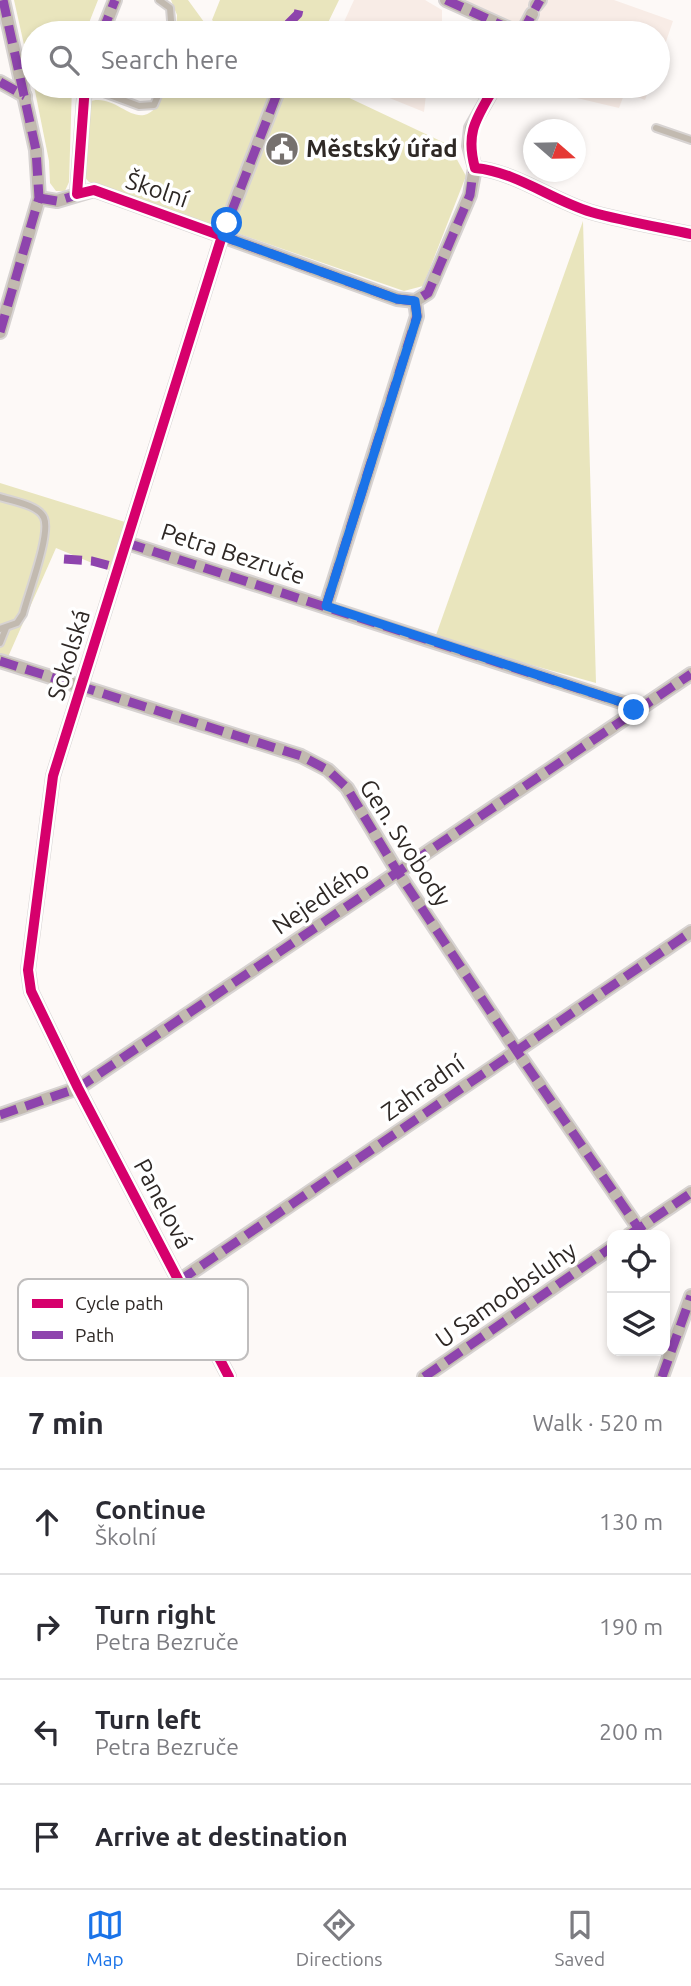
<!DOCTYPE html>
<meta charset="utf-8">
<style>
body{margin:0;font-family:Ubuntu,sans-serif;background:#f2f2f3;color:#2b2b33}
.controls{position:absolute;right:21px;bottom:21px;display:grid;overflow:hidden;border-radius:14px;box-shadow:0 4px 10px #0003}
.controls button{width:63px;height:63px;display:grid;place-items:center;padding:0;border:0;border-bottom:2px solid #e1e1e2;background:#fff;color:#2b2b33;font:35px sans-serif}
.compass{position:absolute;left:523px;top:119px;width:63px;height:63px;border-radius:50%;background:#fff;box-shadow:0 4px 10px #0003;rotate:110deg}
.stop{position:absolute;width:21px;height:21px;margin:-16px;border:5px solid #1a73e8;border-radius:50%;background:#fff}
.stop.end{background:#1a73e8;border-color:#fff;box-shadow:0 2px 7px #0008}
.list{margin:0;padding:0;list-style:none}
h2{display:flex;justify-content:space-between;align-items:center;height:91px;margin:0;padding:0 28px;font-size:30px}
h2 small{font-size:23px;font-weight:400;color:#7c7c81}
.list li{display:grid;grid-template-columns:46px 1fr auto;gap:21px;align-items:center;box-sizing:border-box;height:105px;padding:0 28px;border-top:2px solid #e1e1e2}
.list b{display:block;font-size:26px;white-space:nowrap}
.list p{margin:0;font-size:23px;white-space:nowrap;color:#7c7c81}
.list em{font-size:23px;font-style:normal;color:#7c7c81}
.icon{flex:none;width:38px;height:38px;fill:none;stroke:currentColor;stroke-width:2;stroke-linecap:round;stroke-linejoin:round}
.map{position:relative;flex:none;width:691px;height:1377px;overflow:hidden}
.search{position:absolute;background:#fff;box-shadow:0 4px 10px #0003;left:21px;right:21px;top:21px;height:77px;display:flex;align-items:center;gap:18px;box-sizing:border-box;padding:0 24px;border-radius:38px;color:#7c7c81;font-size:26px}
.sheet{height:511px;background:#fff}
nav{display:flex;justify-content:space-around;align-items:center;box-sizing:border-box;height:98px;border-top:2px solid #e1e1e2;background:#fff;font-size:19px;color:#7c7c81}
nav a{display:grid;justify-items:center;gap:4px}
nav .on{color:#1a73e8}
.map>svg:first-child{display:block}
.built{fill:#f8ece6}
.grass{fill:#e9e5bd}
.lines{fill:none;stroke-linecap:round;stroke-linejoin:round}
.service-casing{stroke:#d7d3d2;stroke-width:10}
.minor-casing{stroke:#d7d3d2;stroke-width:16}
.service{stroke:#c2bab0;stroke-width:6}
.minor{stroke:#c2bab0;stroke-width:12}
.quiet{stroke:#8e44ad;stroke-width:9;stroke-dasharray:18 9;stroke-linecap:butt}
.cycleway-casing{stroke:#fff;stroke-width:15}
.cycleway{stroke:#d6006c;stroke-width:10}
.route{stroke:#1a73e8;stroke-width:9}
.labels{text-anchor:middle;stroke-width:7;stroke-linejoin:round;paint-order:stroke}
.poi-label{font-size:24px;font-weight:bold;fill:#2e2825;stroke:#fff;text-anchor:start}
.street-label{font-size:24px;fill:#2e2825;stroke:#fff}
.key{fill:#fff;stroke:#c0bebe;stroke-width:2}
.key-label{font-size:19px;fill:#2e2825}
</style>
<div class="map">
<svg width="691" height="1377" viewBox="0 0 691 1377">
<rect width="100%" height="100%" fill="#fdf9f7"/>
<!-- built -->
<g class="built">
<polygon points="354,0 425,0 442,10 442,33 339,33"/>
<polygon points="462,0 614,0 673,21 658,65 658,33 528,33 529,31"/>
<polygon points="360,86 427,86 424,112"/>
<polygon points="540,86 650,86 645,100 625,92 619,108 560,94"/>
</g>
<!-- grass -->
<g class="grass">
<polygon points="14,0 98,0 85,33 33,33 33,85"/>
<polygon points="171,0 188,0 212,33 176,33 177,15"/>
<path d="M 220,0 L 339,0 L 323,33 L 305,33 L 297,27 L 293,33 C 267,33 231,41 212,20 Z"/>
<polygon points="34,86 72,86 69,182 65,191 56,191 50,183 49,161"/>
<path d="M 168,86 L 324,86 L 449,145 L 466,176 L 423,286 L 404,291 L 89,182 L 83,175 L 88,102 C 122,89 141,149 168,86 Z"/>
<polygon points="583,221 596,683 435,638"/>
<polygon points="0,483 125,522 109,570 56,548 8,657 0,655"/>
</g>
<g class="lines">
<!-- service casing -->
<g class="service-casing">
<g id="service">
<polyline points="159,0 170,8 172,33"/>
<polyline points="85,86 139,106 154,105 162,86"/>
<polyline points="656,128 691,140"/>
<path d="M 0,497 C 12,501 39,505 44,518 C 51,534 28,594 23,614 L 17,623 L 0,629"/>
<polyline points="0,643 6,628"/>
</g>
</g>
<!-- minor casing -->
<g class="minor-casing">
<g id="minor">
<polyline points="446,0 519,33"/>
<polyline points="536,5 540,0"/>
<polyline points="102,33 115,0"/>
<polyline points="300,33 300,32"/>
<polyline points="522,33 532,14"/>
<polyline points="0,82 25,96"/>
<path d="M 475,168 C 517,172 551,200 591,212 C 623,221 658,227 691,234"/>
<polyline points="77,194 85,86"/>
<polyline points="39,198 57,201 94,190 397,299 415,301 428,293 470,195 475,168 469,146 471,128 495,86"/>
<polyline points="0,332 39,198 36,150 3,0"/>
<polyline points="127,543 624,703 634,710"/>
<polyline points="326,606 417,316 415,301"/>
<polyline points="0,661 301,756 328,770 347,788 397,871 516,1050 639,1229"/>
<polyline points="0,1115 78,1088 691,674"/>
<polyline points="629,1235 691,1193"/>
<polyline points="179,1281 691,932"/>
<polyline points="229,1377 78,1088 31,991 28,970 53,776 222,236 280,86"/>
<polyline points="424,1377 612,1247"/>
<polyline points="662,1377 691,1296"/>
</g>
</g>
<!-- service -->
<use href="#service" class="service"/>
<!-- minor -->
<use href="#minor" class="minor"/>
<!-- quiet -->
<g class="quiet">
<polyline points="446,0 519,33"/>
<polyline points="288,24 298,14 300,5"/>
<polyline points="102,33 115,0"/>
<polyline points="300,33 300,32"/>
<polyline points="522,33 540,0"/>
<polyline points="0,82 25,96"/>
<polyline points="39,198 57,201 83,193"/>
<polyline points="219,235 397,299 415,301 428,293 470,195 474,165"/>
<polyline points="221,239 280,86"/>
<polyline points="0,332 39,198 36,150 3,0"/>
<polyline points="127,543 624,703 634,710"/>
<polyline points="64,559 92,561 118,568"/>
<polyline points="326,606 417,316 415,301"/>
<polyline points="0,661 301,756 328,770 347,788 397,871 516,1050 639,1229"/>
<polyline points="0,1115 78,1088 691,674"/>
<polyline points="629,1235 691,1193"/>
<polyline points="179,1281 691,932"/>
<polyline points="424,1377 612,1247"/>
<polyline points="662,1377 691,1296"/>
</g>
<!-- cycleway casing -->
<g class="cycleway-casing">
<g id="cycleway">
<polyline points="85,86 77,194 94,190 222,236 53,776 28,970 31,991 78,1088 229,1377"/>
<path d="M 495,86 C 477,118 465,131 475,168 C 517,172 551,200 591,212 C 623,221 658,227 691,234"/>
</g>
</g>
<!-- cycleway -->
<use href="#cycleway" class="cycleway"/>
</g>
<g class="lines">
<!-- route -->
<polyline class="route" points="227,223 222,236 397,299 415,301 417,317 326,606 624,703 634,710"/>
</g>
<!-- icons -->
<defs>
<g id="civic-disc" transform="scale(1.75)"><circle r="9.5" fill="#76716e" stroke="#fff"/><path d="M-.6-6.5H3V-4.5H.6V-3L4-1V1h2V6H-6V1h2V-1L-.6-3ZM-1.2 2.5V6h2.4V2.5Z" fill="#fff"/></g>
</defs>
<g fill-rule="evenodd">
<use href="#civic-disc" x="282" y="149"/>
</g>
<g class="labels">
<!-- poi labels -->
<g class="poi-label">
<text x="306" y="157">Městský úřad</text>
</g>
<!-- street labels -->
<g class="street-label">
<text transform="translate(157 190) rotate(19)" y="8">Školní</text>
<text transform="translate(233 554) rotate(18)" y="8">Petra Bezruče</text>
<text transform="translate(69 655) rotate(-73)" y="8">Sokolská</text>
<text transform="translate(405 843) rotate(57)" y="8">Gen. Svobody</text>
<text transform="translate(321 898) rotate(-34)" y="8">Nejedlého</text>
<text transform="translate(423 1088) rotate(-35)" y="8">Zahradní</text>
<text transform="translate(163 1204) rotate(62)" y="8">Panelová</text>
<text transform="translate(506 1295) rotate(-35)" y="8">U Samoobsluhy</text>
</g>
</g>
<!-- legend -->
<rect x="18" y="1279" width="230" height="81" rx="10" class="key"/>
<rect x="32" y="1299" width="31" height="9" fill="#d6006c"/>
<rect x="32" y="1331" width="31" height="8" fill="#8e44ad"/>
<g class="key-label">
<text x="75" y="1310">Cycle path</text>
<text x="75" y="1342">Path</text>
</g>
</svg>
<div class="controls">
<button><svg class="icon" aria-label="locate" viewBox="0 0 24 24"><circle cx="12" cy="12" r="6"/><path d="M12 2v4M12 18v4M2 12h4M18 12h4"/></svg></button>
<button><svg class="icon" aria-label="layers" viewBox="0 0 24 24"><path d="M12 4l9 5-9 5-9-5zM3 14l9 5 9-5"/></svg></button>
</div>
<svg class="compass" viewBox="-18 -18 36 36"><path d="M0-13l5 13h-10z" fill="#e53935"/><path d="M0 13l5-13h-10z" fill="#7c7c81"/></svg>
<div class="stop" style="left:227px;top:223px"></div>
<div class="stop end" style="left:634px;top:710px"></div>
<div class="search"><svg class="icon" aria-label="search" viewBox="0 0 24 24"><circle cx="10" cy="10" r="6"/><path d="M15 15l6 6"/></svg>Search here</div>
</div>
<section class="sheet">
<h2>7 min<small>Walk · 520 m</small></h2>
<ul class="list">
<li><svg class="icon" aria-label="ahead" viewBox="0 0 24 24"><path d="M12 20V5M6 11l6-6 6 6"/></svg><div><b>Continue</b><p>Školní</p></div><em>130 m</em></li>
<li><svg class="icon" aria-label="right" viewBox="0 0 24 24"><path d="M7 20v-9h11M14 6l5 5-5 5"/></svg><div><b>Turn right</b><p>Petra Bezruče</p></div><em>190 m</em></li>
<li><svg class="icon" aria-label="left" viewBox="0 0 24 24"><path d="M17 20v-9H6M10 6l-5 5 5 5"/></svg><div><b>Turn left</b><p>Petra Bezruče</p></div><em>200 m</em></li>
<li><svg class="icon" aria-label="arrive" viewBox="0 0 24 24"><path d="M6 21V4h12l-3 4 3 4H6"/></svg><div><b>Arrive at destination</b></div></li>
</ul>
</section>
<nav>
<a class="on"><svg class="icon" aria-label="map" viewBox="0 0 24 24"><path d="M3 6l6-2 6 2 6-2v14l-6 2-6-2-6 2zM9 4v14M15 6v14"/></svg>Map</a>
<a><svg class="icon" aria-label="directions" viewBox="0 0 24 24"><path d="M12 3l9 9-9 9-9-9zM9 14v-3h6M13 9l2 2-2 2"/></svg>Directions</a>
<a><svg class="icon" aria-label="saved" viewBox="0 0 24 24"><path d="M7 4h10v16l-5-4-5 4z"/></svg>Saved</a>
</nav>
